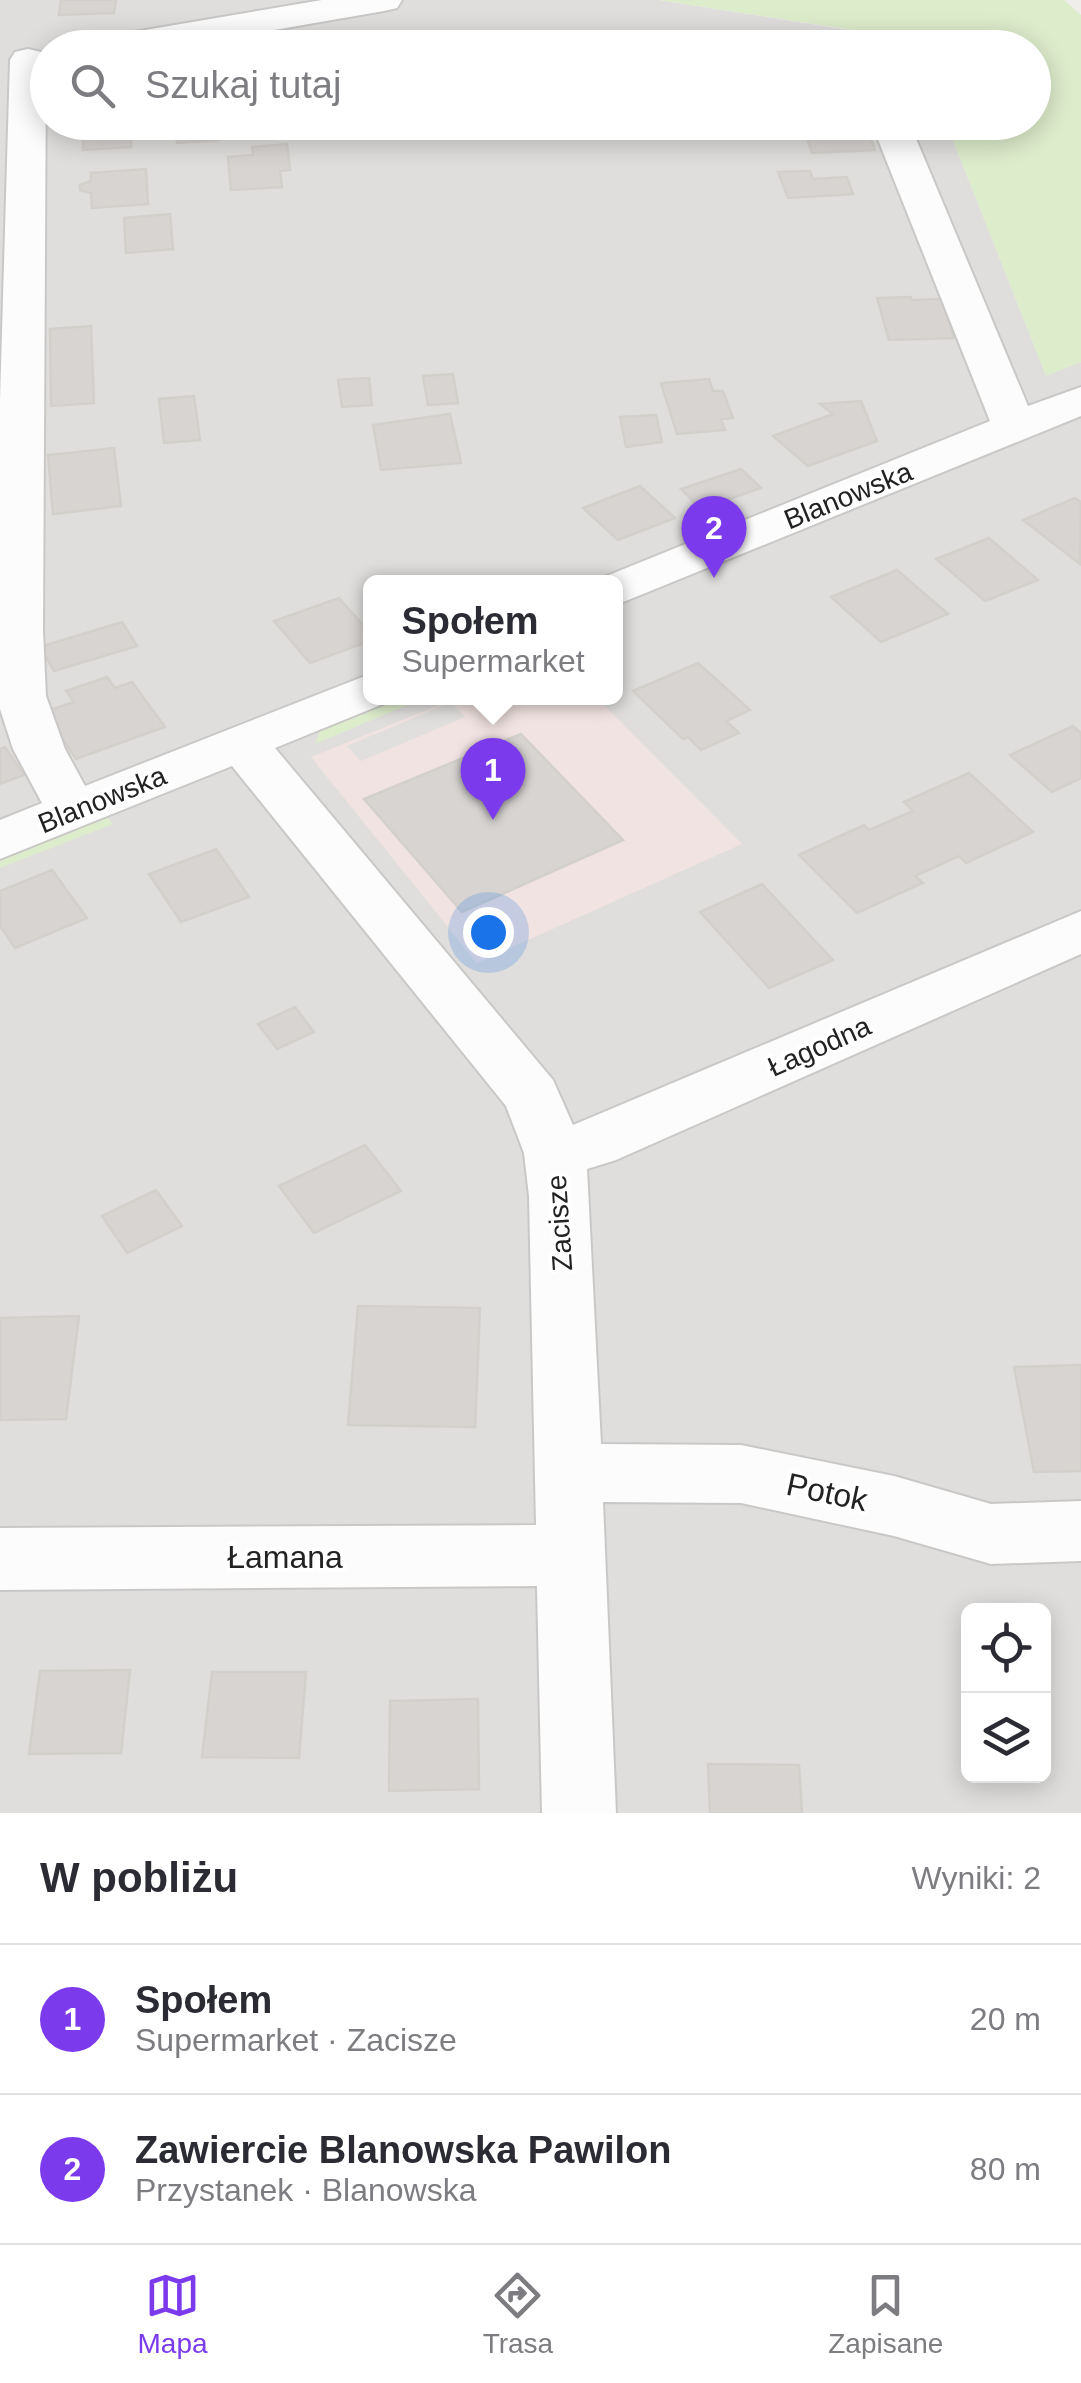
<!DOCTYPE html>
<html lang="pl">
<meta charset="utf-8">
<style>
body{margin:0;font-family:Arial,sans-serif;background:#f7f7f7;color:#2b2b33}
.controls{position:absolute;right:30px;bottom:30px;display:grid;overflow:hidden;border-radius:15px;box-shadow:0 5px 25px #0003}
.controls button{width:90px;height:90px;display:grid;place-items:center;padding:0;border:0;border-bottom:2px solid #e1e1e2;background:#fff;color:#2b2b33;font:50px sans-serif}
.you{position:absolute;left:488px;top:932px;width:35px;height:35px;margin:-25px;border:8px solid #fff;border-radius:50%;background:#1a73e8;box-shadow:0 0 0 15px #1a73e833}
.badge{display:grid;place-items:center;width:65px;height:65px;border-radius:50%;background:#7c3aed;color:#fff;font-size:32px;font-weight:700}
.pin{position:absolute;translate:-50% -82px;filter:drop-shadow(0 2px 5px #0008)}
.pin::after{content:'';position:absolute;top:52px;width:35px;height:30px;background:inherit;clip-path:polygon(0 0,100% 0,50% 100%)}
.popup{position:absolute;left:363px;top:575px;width:260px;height:130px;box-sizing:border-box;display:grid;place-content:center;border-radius:15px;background:#fff;filter:drop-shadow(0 2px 8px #0005);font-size:32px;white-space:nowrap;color:#7c7c81}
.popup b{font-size:38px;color:#2b2b33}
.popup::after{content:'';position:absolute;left:50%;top:100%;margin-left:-20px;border:20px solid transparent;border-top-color:#fff}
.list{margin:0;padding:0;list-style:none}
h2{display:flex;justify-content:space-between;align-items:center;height:130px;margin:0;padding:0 40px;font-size:42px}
h2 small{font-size:32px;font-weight:400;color:#7c7c81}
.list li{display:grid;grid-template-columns:65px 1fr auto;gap:30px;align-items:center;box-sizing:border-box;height:150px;padding:0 40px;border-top:2px solid #e1e1e2}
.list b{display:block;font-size:38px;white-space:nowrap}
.list p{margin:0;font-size:32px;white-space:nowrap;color:#7c7c81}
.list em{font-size:32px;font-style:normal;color:#7c7c81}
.icon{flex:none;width:55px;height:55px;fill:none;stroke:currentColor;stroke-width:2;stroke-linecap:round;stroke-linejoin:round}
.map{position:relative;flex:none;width:1081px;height:1813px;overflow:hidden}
.search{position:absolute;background:#fff;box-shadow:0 5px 25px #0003;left:30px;right:30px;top:30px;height:110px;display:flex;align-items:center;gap:25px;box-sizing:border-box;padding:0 35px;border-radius:55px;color:#7c7c81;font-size:38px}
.sheet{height:430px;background:#fff}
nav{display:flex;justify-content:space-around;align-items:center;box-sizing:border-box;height:140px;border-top:2px solid #e1e1e2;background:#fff;font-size:28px;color:#7c7c81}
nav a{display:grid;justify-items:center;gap:5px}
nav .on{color:#7c3aed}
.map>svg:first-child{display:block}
.residential{fill:#dfdedc;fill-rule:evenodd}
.commercial{fill:#f1e3e1}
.grass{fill:#ddeccb}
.parking{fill:#e0dfde}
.building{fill:#d7d4d2;stroke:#d3d0cc;stroke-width:2.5}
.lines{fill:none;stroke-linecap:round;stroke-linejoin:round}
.minor-casing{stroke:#c9c8c7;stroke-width:4}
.minor{fill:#fdfcfc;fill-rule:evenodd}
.labels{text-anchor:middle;stroke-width:8;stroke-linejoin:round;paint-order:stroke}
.street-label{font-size:28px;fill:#222;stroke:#fff}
.near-street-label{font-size:32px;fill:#222;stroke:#fff}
</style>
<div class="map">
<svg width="1081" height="1813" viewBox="0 0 1081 1813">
<rect width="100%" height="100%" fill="#f0eeeb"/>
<!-- residential -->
<path class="residential" d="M 0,0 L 659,0 L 913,40 L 916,47 L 48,48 L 48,122 L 946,123 L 1046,375 L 1081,362 L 1081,1813 L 0,1813 ZM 370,582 L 616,582 L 616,698 L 370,698 ZM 968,1610 L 1044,1610 L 1044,1776 L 968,1776 Z"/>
<!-- commercial -->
<polygon class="commercial" points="457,698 597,698 742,844 477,963 311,757"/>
<!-- grass -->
<g class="grass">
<polygon points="659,0 1064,0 1081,15 1081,362 1046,376 946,123 1034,122 1034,48 916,47 912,39"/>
<polygon points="402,698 424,698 315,744 320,731"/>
<polygon points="107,817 113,824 0,868 0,860"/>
</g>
<!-- parking -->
<polygon class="parking" points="451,702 465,717 361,761 347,746"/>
<!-- building -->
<g class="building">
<polygon points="61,0 116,0 114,13 59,15"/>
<polygon points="83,122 130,122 131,147 83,150"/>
<polygon points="175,122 217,122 219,140 177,143"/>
<polygon points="802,122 849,122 853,133 869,133 875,150 812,153"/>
<polygon points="287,144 290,170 280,171 282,187 231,190 228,157 253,155 252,147"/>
<polygon points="146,169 148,204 92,208 91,193 80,190 80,185 91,181 91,173"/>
<polygon points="810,171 813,179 847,177 853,194 788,198 778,172"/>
<polygon points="170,214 173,249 126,253 124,218"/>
<polygon points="911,297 911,300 942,299 954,338 889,340 877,298"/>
<polygon points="91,326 94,403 51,406 50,329"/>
<polygon points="453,374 458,403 428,405 423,376"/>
<polygon points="369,378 372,405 342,407 338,380"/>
<polygon points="709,379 713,391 723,391 733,418 721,419 725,430 677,434 661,383"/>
<polygon points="194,396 200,440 164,443 159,399"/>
<polygon points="861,401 877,441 808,466 773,436 833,414 820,404"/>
<polygon points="450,414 461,463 381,470 373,425"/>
<polygon points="656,415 662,442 626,447 620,417"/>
<polygon points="114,448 121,506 53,514 48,455"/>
<polygon points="741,469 761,488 701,509 681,489"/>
<polygon points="640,486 675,518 618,540 583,508"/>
<polygon points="1075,498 1081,502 1080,564 1023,520"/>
<polygon points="989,538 1038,580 985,601 936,559"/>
<polygon points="897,570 948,614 881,642 831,597"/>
<polygon points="339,598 370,633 370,641 310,663 274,621"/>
<polygon points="122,622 137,646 54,671 40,647"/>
<polygon points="698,663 750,710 726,721 739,733 701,750 688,737 683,739 633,691"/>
<polygon points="107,677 115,688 132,682 165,727 76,759 44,712 74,702 66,691"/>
<polygon points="1073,726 1081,733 1081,778 1052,792 1010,755"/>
<polygon points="521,734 623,840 462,912 364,799"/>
<polygon points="5,747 24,775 0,784 0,749"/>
<polygon points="969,773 1033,832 966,863 959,856 915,876 923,883 857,913 799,855 864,825 869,830 913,811 904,802"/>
<polygon points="216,849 249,897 181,922 149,874"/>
<polygon points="52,870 87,918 15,948 0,926 0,891"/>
<polygon points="762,884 833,960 769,988 700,912"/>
<polygon points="295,1007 314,1032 277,1049 258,1024"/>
<polygon points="365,1145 401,1191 314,1233 279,1186"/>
<polygon points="156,1190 182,1226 127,1253 102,1216"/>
<polygon points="358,1306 480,1308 475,1427 348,1425"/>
<polygon points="79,1316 66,1419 0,1420 0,1318"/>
<polygon points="1081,1365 1081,1471 1034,1472 1014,1367"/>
<polygon points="130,1670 121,1753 29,1754 40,1671"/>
<polygon points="212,1672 306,1672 299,1758 202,1757"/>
<polygon points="478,1699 479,1789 389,1791 390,1701"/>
<polygon points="708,1764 799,1765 802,1813 710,1813"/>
</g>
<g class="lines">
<!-- minor casing -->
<g class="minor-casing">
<g id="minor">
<polygon points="322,0 402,0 397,8 384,11 170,48 86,48 91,40 104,37"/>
<polygon points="857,33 870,36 877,48 841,48 844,36"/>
<polygon points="28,49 41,52 46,60 43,631 46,696 65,749 85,786 370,674 370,698 390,698 388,702 275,748 553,1080 573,1125 1081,911 1081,954 616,1160 587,1169 601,1444 741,1445 894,1476 991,1504 1081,1501 1081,1561 991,1564 894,1536 741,1503 603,1502 616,1813 542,1813 537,1586 0,1590 0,1528 536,1525 529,1196 524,1153 506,1106 232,766 0,859 0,820 42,803 13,749 0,709 0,400 10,60 15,52"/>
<polygon points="871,122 909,122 1028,406 1081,387 1081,416 616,605 616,582 597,582 599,579 990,421"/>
</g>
</g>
<!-- minor -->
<use href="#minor" class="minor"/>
</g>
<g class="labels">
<!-- street labels -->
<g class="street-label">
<text transform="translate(848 495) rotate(-22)" y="10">Blanowska</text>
<text transform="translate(102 799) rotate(-22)" y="10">Blanowska</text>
<text transform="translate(819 1046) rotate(-24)" y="10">Łagodna</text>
<text transform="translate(559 1223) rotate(-94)" y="10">Zacisze</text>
</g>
<!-- near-street labels -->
<g class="near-street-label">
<text transform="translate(827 1492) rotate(12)" y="11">Potok</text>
<text x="285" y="1568">Łamana</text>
</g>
</g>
</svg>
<div class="controls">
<button><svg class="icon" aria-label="locate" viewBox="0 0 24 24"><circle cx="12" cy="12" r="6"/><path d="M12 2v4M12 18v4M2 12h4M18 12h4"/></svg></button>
<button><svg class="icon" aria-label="layers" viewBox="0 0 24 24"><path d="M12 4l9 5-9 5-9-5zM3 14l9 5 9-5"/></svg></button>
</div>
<div class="you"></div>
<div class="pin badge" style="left:493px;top:820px">1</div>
<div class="popup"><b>Społem</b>Supermarket</div>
<div class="pin badge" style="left:714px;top:578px">2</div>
<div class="search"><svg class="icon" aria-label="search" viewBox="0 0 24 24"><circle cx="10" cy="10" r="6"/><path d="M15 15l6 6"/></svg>Szukaj tutaj</div>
</div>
<section class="sheet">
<h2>W pobliżu<small>Wyniki: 2</small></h2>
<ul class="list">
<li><span class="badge">1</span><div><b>Społem</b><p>Supermarket · Zacisze</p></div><em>20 m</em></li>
<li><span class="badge">2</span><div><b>Zawiercie Blanowska Pawilon</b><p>Przystanek · Blanowska</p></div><em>80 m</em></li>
</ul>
</section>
<nav>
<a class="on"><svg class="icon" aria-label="map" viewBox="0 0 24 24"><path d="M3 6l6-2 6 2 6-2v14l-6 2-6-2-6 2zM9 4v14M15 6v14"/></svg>Mapa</a>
<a><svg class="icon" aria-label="directions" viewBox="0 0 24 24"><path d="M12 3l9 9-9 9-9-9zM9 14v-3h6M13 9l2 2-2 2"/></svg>Trasa</a>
<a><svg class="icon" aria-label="saved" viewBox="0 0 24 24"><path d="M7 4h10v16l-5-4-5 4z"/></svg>Zapisane</a>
</nav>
